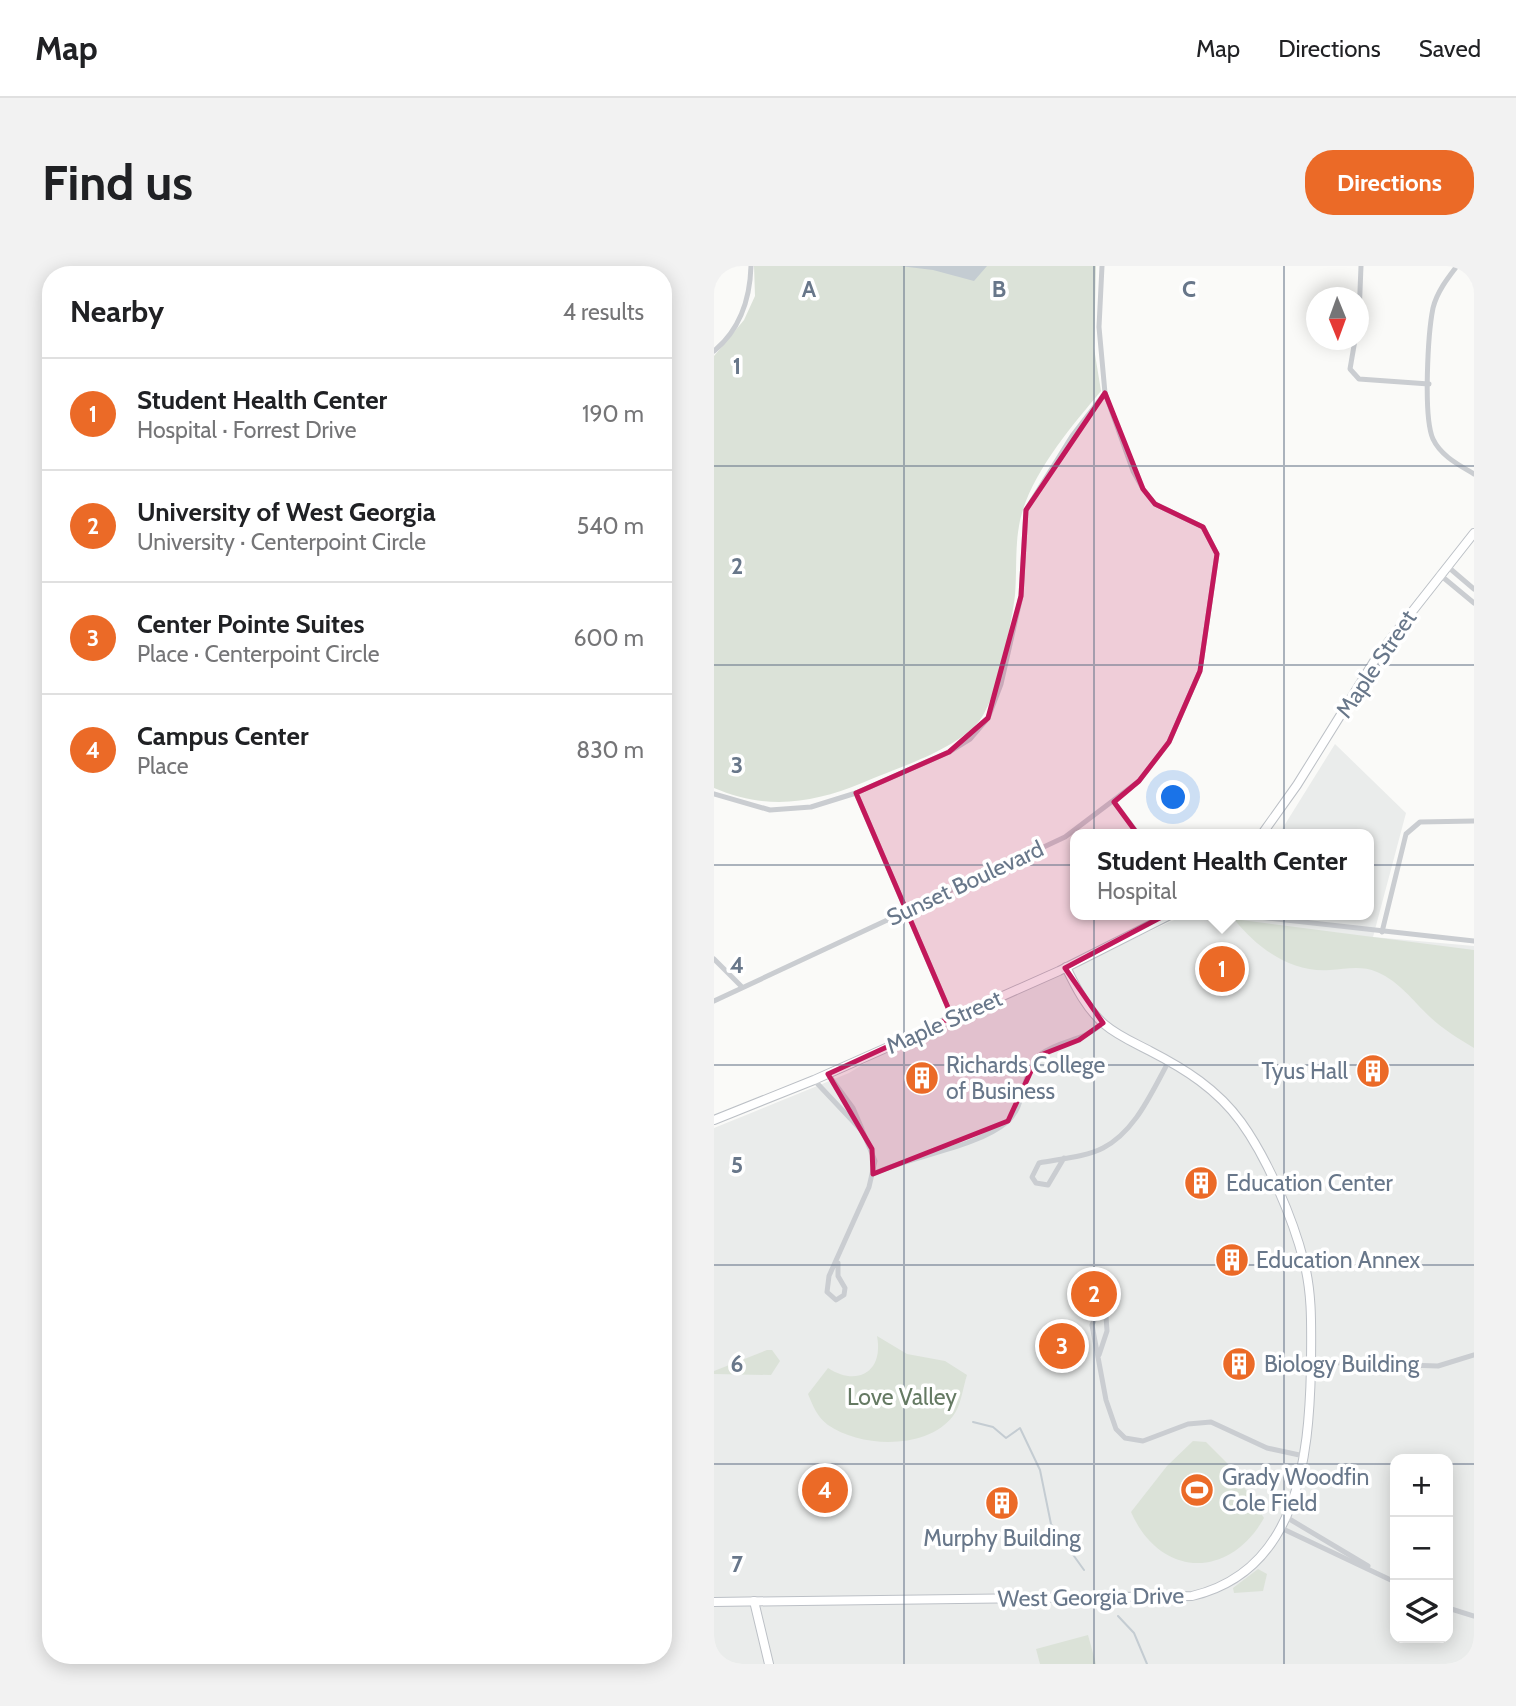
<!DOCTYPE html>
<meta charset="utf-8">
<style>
body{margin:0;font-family:Cabin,sans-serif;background:#f2f2f2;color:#202124}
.controls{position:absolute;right:21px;bottom:21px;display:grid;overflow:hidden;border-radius:14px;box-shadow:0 4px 18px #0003}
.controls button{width:63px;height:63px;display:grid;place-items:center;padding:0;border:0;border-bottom:2px solid #e0e0e0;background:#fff;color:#202124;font:35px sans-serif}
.compass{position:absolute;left:592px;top:21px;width:63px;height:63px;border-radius:50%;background:#fff;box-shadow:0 4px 18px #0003;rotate:179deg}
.you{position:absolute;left:460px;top:532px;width:24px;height:24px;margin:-18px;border:5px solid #fff;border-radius:50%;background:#1a73e8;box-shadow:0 0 0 10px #1a73e833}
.badge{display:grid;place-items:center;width:46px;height:46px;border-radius:50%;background:#eb6a27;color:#fff;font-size:23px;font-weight:700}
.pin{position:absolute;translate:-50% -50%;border:4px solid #fff;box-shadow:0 2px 7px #0006}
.popup{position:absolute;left:356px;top:563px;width:304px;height:91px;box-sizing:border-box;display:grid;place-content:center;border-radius:14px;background:#fff;filter:drop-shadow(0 2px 5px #0005);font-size:23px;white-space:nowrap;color:#757577}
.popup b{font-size:26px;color:#202124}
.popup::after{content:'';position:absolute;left:50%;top:100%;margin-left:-14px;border:14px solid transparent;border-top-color:#fff}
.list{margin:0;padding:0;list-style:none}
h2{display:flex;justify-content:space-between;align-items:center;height:91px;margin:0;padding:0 28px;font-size:30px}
h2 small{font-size:23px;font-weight:400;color:#757577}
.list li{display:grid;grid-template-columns:46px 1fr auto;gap:21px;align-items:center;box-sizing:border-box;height:112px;padding:0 28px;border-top:2px solid #e0e0e0}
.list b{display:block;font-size:26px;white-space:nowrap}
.list p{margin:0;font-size:23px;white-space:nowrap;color:#757577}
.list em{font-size:23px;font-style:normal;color:#757577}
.icon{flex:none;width:38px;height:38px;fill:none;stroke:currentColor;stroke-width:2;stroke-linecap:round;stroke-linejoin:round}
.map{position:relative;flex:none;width:760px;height:1398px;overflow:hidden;border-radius:28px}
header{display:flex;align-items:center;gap:42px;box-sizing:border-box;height:98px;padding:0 35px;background:#fff;border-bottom:2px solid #e0e0e0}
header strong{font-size:33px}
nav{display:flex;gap:38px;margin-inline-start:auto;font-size:24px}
.intro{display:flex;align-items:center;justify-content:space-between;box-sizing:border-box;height:168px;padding:0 42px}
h1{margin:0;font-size:49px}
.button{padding:18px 32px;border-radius:28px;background:#eb6a27;color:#fff;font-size:24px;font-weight:700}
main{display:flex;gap:42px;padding:0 42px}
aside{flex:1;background:#fff;border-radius:28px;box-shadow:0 4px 18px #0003}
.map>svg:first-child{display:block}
.built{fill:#eaeceb;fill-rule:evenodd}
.green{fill:#dbe2d8}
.water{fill:#c4ccd2}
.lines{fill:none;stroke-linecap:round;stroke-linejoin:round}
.stream{stroke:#c4ccd2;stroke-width:2}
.secondary-casing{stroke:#bcc0c6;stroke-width:10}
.street{stroke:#cacdd1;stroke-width:5}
.secondary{stroke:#fff;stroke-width:8}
.marked{fill:#c2185b;fill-opacity:0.2;stroke:#c2185b;stroke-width:5;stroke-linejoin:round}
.grid{fill:none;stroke:#68778a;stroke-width:2;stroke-opacity:0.55}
.labels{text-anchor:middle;stroke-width:7;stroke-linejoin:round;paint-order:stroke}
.street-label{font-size:23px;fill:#68778a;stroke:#fff}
.poi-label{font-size:23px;fill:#68778a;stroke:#fff;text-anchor:start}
.park-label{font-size:23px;fill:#657a63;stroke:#fff}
.grid-label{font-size:23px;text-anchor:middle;font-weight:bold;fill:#68778a;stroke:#fff;stroke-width:7;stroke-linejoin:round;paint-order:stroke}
</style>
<header>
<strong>Map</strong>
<nav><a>Map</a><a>Directions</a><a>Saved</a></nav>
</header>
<div class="intro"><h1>Find us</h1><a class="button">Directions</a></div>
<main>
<aside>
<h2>Nearby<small>4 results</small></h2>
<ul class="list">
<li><span class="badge">1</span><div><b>Student Health Center</b><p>Hospital · Forrest Drive</p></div><em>190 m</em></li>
<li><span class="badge">2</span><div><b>University of West Georgia</b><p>University · Centerpoint Circle</p></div><em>540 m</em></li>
<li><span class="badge">3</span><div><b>Center Pointe Suites</b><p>Place · Centerpoint Circle</p></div><em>600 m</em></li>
<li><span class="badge">4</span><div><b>Campus Center</b><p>Place</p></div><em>830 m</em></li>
</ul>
</aside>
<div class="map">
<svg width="760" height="1398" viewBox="0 0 760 1398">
<rect width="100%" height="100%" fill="#fafaf8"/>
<!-- built -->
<path class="built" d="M 621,478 L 692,547 L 659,671 L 760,680 L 760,1398 L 0,1398 L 0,862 L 135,807 L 158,793 L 471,649 L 655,649 L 655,568 L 565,568 ZM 681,1193 L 734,1193 L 734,1372 L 681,1372 Z"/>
<!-- green -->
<g class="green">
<path d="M 40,0 L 382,0 L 380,82 L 387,125 C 357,161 313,212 305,260 C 301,282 303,306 301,329 C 298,356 283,429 268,451 C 247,483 182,502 148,517 C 97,538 52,544 0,522 L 0,90 L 30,54 L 41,30 Z"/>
<path d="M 520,653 L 760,684 L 760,782 C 745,773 729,763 716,751 C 698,734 686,716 663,706 C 647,699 632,703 616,704 C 577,707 543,682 520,653 Z"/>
<path d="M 163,1070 L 193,1088 L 231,1095 L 253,1109 C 249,1121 247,1140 239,1150 C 213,1184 147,1182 114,1159 C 103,1151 99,1140 94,1128 L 114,1102 C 143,1121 170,1106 163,1070 Z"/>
<polygon points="53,1084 58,1084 66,1095 57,1109 0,1108 0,1105"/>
<path d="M 479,1175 L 492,1176 L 517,1201 L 550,1252 C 515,1314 446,1312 417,1246 L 453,1200 Z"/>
<polygon points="544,1303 553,1308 549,1325 520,1327 519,1322"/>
<polygon points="374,1369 382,1398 326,1398 322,1383"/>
</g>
<!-- water -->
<polygon class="water" points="186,0 273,0 260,15 219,4"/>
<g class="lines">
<!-- stream -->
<g class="stream">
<polyline points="259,1156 279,1161 292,1172 306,1162 326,1204 337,1258 370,1304"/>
<polyline points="404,1350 420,1367 433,1398"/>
</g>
<!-- secondary casing -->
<g class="secondary-casing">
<g id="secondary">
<polyline points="548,568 583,519 664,389 760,267"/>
<polyline points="0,854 100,814 345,705 456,649"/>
<polyline points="40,1335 55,1398"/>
<path d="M 0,1336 L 478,1330 C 584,1305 595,1192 597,1101 C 597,1066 599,1030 590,996 C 579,952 553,892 527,856 C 503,823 471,803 436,785 C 421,777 404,770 390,758 C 373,743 362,722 352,701"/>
</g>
</g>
<!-- street -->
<g class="street">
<path d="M 743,0 C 733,13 723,26 719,42 C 714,67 709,151 719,173 C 727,190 745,199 760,208"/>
<polyline points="645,50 647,0"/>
<polyline points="641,74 636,103 645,113 715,118"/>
<path d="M 0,85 C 27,63 36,33 37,0"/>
<polyline points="733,300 760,323"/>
<polyline points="725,308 760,337"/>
<polyline points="142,527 238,751"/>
<polyline points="0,528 56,544 97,541 142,527 235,486 256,473 274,452 287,418 307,330 312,244 358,170 391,127 385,61 388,0"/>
<polyline points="400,536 424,568"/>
<polyline points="527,649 760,675"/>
<polyline points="668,666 692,568 706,556 760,555"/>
<polyline points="0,693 27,720"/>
<polyline points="0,735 351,571 425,515 455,476 486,405 503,288 489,261 441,238 429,223 419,205 391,127"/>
<polyline points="114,808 139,842 148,863"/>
<polyline points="100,814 149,866 161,895 155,921 115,1010 113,1026 122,1034 130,1029 131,1022 124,1010 124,997"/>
<path d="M 350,892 L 334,919 L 322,917 L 318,911 L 325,897 C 345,893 372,891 389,882 C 422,865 438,825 455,795"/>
<path d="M 159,908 C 196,890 263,882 294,855 C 313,838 307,803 327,788 C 347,773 369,776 389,757"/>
<polyline points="385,1089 393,1065 392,1050 381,1052 378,1059 392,1134 402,1163 411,1172 429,1175 474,1158 497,1156 553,1182 590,1190"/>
<polyline points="597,1096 724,1100 760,1089"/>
<polyline points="572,1251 654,1300"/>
<polyline points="567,1262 681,1316"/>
<polyline points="734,1342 760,1350"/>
</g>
<!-- secondary -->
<use href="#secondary" class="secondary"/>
</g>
<!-- marked area -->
<path class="marked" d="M 391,127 L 429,223 L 441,238 L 489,261 L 503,288 L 486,405 L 455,476 L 425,515 L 400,536 L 474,637 L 351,702 L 389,757 L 365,774 L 324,790 L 294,855 L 159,908 L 158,883 L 114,808 L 238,751 L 142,527 L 235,486 L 274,452 L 307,330 L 312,244 Z"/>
<!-- grid -->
<path class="grid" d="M 190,0 L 190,1398M 380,0 L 380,1398M 570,0 L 570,1398M 0,200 L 760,200M 0,399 L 760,399M 0,599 L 760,599M 0,799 L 760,799M 0,999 L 760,999M 0,1198 L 681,1198M 734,1198 L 760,1198"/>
<!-- icons -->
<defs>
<g id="building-disc" transform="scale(1.75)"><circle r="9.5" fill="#eb6a27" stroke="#fff"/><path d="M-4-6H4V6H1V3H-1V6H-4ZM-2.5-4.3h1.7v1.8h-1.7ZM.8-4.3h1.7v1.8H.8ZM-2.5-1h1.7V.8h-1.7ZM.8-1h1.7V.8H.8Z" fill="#fff"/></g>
<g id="stadium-disc" transform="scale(1.75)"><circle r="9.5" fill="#eb6a27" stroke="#fff"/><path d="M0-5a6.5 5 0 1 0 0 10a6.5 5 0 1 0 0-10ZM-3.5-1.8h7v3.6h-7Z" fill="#fff"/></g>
</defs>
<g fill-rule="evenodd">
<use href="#building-disc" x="659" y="805"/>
<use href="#building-disc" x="208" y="812"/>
<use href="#building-disc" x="487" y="917"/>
<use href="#building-disc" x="518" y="994"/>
<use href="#building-disc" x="525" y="1098"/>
<use href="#stadium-disc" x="483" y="1224"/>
<use href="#building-disc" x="288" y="1237"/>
</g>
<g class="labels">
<!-- street labels -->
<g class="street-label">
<text transform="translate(662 398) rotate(-56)" y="8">Maple Street</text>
<text transform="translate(251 617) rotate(-25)" y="8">Sunset Boulevard</text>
<text transform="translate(230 756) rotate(-24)" y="8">Maple Street</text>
<text transform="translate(377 1331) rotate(-1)" y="8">West Georgia Drive</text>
</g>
<!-- poi labels -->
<g class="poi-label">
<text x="232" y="807">Richards College<tspan x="232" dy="26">of Business</tspan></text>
<text x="634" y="813" text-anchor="end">Tyus Hall</text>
<text x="512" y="925">Education Center</text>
<text x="542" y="1002">Education Annex</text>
<text x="550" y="1106">Biology Building</text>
<text x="508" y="1219">Grady Woodfin<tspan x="508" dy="26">Cole Field</tspan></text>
<text x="288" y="1280" text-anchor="middle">Murphy Building</text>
</g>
<!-- park labels -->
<g class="park-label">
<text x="188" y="1139">Love Valley</text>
</g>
</g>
<g class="grid-label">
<text x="95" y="31">A</text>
<text x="285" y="31">B</text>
<text x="475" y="31">C</text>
<text x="23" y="108">1</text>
<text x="23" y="308">2</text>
<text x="23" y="507">3</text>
<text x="23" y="707">4</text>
<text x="23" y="907">5</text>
<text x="23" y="1106">6</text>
<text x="23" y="1306">7</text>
</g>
</svg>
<div class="controls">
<button>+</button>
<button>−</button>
<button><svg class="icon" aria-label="layers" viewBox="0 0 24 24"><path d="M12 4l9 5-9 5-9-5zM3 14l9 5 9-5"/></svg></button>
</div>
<svg class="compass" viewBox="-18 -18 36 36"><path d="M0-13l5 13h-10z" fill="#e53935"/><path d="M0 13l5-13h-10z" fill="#757577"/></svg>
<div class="you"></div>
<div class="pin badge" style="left:508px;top:703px">1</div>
<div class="popup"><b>Student Health Center</b>Hospital</div>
<div class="pin badge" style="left:380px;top:1028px">2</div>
<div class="pin badge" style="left:348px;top:1080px">3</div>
<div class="pin badge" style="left:111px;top:1224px">4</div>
</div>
</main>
